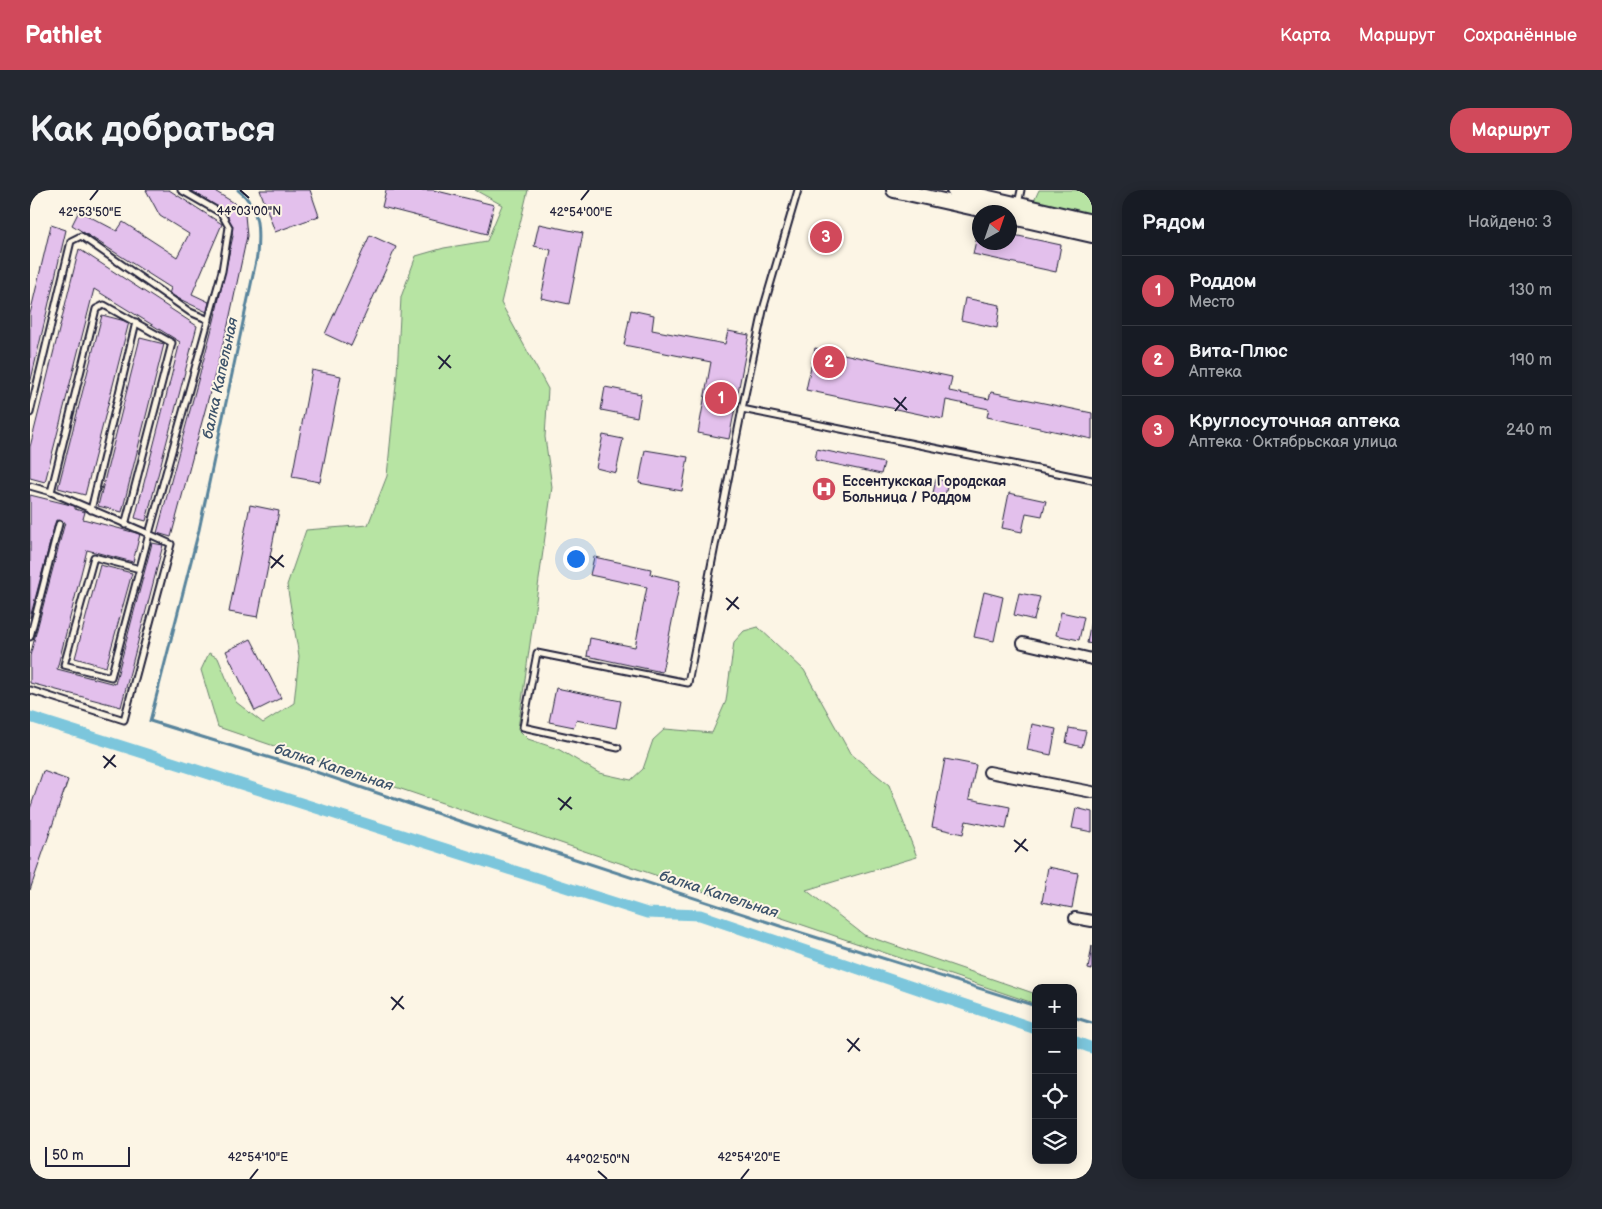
<!DOCTYPE html>
<html lang="ru">
<meta charset="utf-8">
<style>
body{margin:0;font-family:"Balsamiq Sans",sans-serif;background:#242831;color:#f1f3f6}
.controls{position:absolute;right:15px;bottom:15px;display:grid;overflow:hidden;border-radius:10px;box-shadow:0 2px 12px #0003}
.controls button{width:45px;height:45px;display:grid;place-items:center;padding:0;border:0;border-bottom:1px solid #363941;background:#171b24;color:#f1f3f6;font:25px sans-serif}
.compass{position:absolute;left:942px;top:15px;width:45px;height:45px;border-radius:50%;background:#171b24;box-shadow:0 2px 12px #0003;rotate:40deg}
.scale{position:absolute;left:15px;bottom:12px;width:85px;box-sizing:border-box;padding-left:5px;border:2px solid #22223b;border-top:0;font-size:14px;line-height:18px;white-space:nowrap;color:#22223b;-webkit-text-stroke:4px #fcf5e5;paint-order:stroke}
.you{position:absolute;left:545px;top:368px;width:18px;height:18px;margin:-12px;border:4px solid #fff;border-radius:50%;background:#1a73e8;box-shadow:0 0 0 8px #1a73e833}
.badge{display:grid;place-items:center;width:32px;height:32px;border-radius:50%;background:#d1495b;color:#fff;font-size:16px;font-weight:700}
.pin{position:absolute;translate:-50% -50%;border:2px solid #fff;box-shadow:0 1px 5px #0006}
.list{margin:0;padding:0;list-style:none}
h2{display:flex;justify-content:space-between;align-items:center;height:65px;margin:0;padding:0 20px;font-size:21px}
h2 small{font-size:16px;font-weight:400;color:#9ea1a6}
.list li{display:grid;grid-template-columns:32px 1fr auto;gap:15px;align-items:center;box-sizing:border-box;height:70px;padding:0 20px;border-top:1px solid #363941}
.list b{display:block;font-size:19px;white-space:nowrap}
.list p{margin:0;font-size:16px;white-space:nowrap;color:#9ea1a6}
.list em{font-size:16px;font-style:normal;color:#9ea1a6}
.icon{flex:none;width:28px;height:28px;fill:none;stroke:currentColor;stroke-width:2;stroke-linecap:round;stroke-linejoin:round}
.map{position:relative;flex:none;width:1062px;height:989px;overflow:hidden;border-radius:20px}
header{display:flex;align-items:center;gap:30px;box-sizing:border-box;height:70px;padding:0 25px;background:#d1495b;color:#fff}
header strong{font-size:24px}
nav{display:flex;gap:28px;margin-inline-start:auto;font-size:18px}
.intro{display:flex;align-items:center;justify-content:space-between;box-sizing:border-box;height:120px;padding:0 30px}
h1{margin:0;font-size:35px}
.button{padding:12px 22px;border-radius:20px;background:#d1495b;color:#fff;font-size:18px;font-weight:700}
main{display:flex;gap:30px;padding:0 30px}
aside{flex:1;background:#171b24;border-radius:20px;box-shadow:0 2px 12px #0003}
.map>svg:first-child{display:block}
.green{fill:#b7e4a3;stroke:#6c836f}
.lines{fill:none;stroke-linecap:round;stroke-linejoin:round}
.stream{stroke:#58849c;stroke-width:3}
.canal{stroke:#7cc6dc;stroke-width:11}
.building{fill:#e3c0ec;stroke:#22223b}
.service-casing{stroke:#22223b;stroke-width:9}
.minor-casing{stroke:#22223b;stroke-width:14}
.secondary-casing{stroke:#22223b;stroke-width:18}
.service{stroke:#fcf5e5;stroke-width:5}
.minor{stroke:#fcf5e5;stroke-width:10}
.secondary{stroke:#fcf5e5;stroke-width:14}
.ticks{fill:none;stroke:#22223b;stroke-width:2}
.labels{text-anchor:middle;stroke-width:4;stroke-linejoin:round;paint-order:stroke}
.poi-label{font-size:14px;font-weight:bold;fill:#22223b;stroke:#fcf5e5;text-anchor:start}
.water-label{font-size:15px;font-style:italic;fill:#3d536b;stroke:#fcf5e5}
.ticks-label{font-size:12px;text-anchor:middle;fill:#22223b;stroke:#fcf5e5;stroke-width:4;stroke-linejoin:round;paint-order:stroke}
</style>
<header>
<strong>Pathlet</strong>
<nav><a>Карта</a><a>Маршрут</a><a>Сохранённые</a></nav>
</header>
<div class="intro"><h1>Как добраться</h1><a class="button">Маршрут</a></div>
<main>
<div class="map">
<svg width="1062" height="989" viewBox="0 0 1062 989">
<rect width="100%" height="100%" fill="#fcf5e5"/>
<filter id="ink" filterUnits="userSpaceOnUse"><feTurbulence type="fractalNoise" baseFrequency=".02" numOctaves="2"/><feDisplacementMap in="SourceGraphic" scale="10" xChannelSelector="R" yChannelSelector="G"/><feConvolveMatrix kernelMatrix="1 2 1 2 8 2 1 2 1" color-interpolation-filters="sRGB"/></filter>
<g filter="url(#ink)">
<!-- green -->
<g class="green">
<polygon points="445,0 498,0 471,113 518,199 515,247 522,297 488,539 498,549 528,559 569,583 601,590 613,579 623,550 635,539 682,543 696,511 704,452 714,441 728,437 774,480 820,563 859,595 887,667 776,700 834,745 1006,804 1006,814 188,537 171,480 179,463 188,468 206,512 233,533 264,513 269,466 257,395 276,340 338,335 357,286 367,184 371,107 386,66 414,58 457,51 472,15"/>
<polygon points="1009,0 1062,0 1062,24 1004,11"/>
</g>
<g class="lines">
<!-- stream -->
<g class="stream">
<path d="M 208,0 C 230,16 229,41 227,66 L 169,340 L 120,531 L 283,581 L 441,635 L 756,738 L 1006,816"/>
<polyline points="1043,827 1062,833"/>
</g>
<!-- canal -->
<g class="canal">
<polyline points="0,527 617,723 670,725 1006,839"/>
<polyline points="1043,851 1062,858"/>
</g>
</g>
<!-- building -->
<g class="building">
<polygon points="116,0 139,0 192,34 162,104 179,112 177,122 139,104 141,98 42,35 49,21 87,41 93,32 147,67 159,44 130,26"/>
<polygon points="161,0 183,0 206,14 215,25 217,46 198,135 141,347 127,343 184,131 203,46 197,23"/>
<polygon points="230,0 280,0 289,26 245,42"/>
<polygon points="356,0 403,0 464,15 457,44 352,17"/>
<polygon points="509,34 553,43 539,114 511,108 521,60 504,56"/>
<polygon points="21,35 36,40 0,194 0,124"/>
<polygon points="949,37 949,52 979,52 979,44 1031,55 1026,82 943,64"/>
<polygon points="340,45 366,57 321,156 295,144"/>
<polygon points="49,59 167,136 116,331 105,328 150,152 64,99 15,292 0,288 0,257"/>
<polygon points="935,108 970,115 967,138 931,130"/>
<polygon points="601,120 624,125 622,140 695,154 698,141 719,145 699,249 668,243 681,172 594,155"/>
<polygon points="72,125 99,132 55,305 28,298"/>
<polygon points="110,148 134,154 92,322 68,316"/>
<polygon points="785,158 922,187 919,201 959,209 961,202 1062,223 1062,249 957,227 959,219 916,210 913,229 776,200"/>
<polygon points="282,180 311,186 290,292 262,287"/>
<polygon points="575,197 611,204 607,227 571,220"/>
<polygon points="573,245 593,249 586,283 566,278"/>
<polygon points="787,259 854,273 851,284 785,270"/>
<polygon points="615,260 658,267 652,301 609,293"/>
<polygon points="906,289 918,292 914,311 902,308"/>
<polygon points="979,303 1016,311 1012,326 996,323 992,342 972,338"/>
<polygon points="0,305 45,316 45,319 55,322 53,329 110,344 103,372 57,360 27,479 85,494 122,353 133,355 91,517 0,493 0,466 35,332 26,330 0,428"/>
<polygon points="220,315 249,321 228,427 199,422"/>
<polygon points="564,367 621,379 620,384 650,391 632,482 557,466 560,448 605,457 617,397 560,385"/>
<polygon points="70,375 102,383 76,477 45,468"/>
<polygon points="954,402 973,407 964,451 944,447"/>
<polygon points="989,403 1010,407 1004,430 984,425"/>
<polygon points="1031,422 1054,427 1049,450 1026,445"/>
<polygon points="1061,430 1062,430 1062,454 1057,453"/>
<polygon points="221,449 251,508 225,521 196,461"/>
<polygon points="526,498 591,511 586,538 546,530 544,537 519,532"/>
<polygon points="1002,534 1026,539 1021,565 997,560"/>
<polygon points="1039,538 1056,541 1052,557 1036,553"/>
<polygon points="915,569 946,575 939,609 980,617 976,639 936,631 933,644 902,637"/>
<polygon points="13,581 38,590 0,700 0,619"/>
<polygon points="1046,618 1062,622 1062,642 1042,638"/>
<polygon points="1018,677 1048,683 1042,718 1012,712"/>
<polygon points="1062,756 1062,780 1058,779"/>
</g>
<g class="lines">
<!-- service casing -->
<g class="service-casing">
<g id="service">
<polyline points="768,0 734,116 712,219 1062,290"/>
<polyline points="988,14 991,0"/>
<polyline points="0,223 41,51 51,46 160,122 179,130"/>
<polyline points="0,296 21,302 119,344 81,487 34,475 64,367 110,379"/>
<polyline points="21,302 66,119 74,115 142,153 95,335"/>
<polyline points="61,320 106,132"/>
<polyline points="0,447 29,334"/>
<polyline points="0,500 94,530 141,354 119,344 192,81 199,37 191,23 151,0"/>
<polyline points="588,558 493,537 507,463 658,493 712,219"/>
</g>
</g>
<!-- minor casing -->
<g class="minor-casing">
<g id="minor">
<polyline points="993,453 1062,469"/>
<polyline points="959,582 1062,602"/>
<polyline points="1045,728 1062,731"/>
</g>
</g>
<!-- secondary casing -->
<g class="secondary-casing">
<g id="secondary">
<polyline points="864,0 963,22"/>
<polyline points="924,0 1062,32"/>
<polyline points="979,26 1062,45"/>
</g>
</g>
<!-- service -->
<use href="#service" class="service"/>
<!-- minor -->
<use href="#minor" class="minor"/>
<!-- secondary -->
<use href="#secondary" class="secondary"/>
</g>
</g>
<!-- ticks -->
<path class="ticks" d="M 210,0 L 219,8M 60,10 L 68,0M 551,10 L 559,0M 408,166 L 421,178M 409,179 L 420,165M 864,208 L 877,220M 865,221 L 876,207M 240,366 L 254,377M 241,378 L 253,365M 696,408 L 709,419M 697,420 L 708,407M 73,566 L 86,577M 74,578 L 85,565M 528,608 L 542,619M 530,620 L 541,607M 984,650 L 998,661M 985,662 L 996,649M 361,807 L 374,819M 362,820 L 373,806M 817,849 L 830,861M 818,862 L 829,848M 568,981 L 577,989M 220,989 L 228,979M 711,989 L 719,979"/>
<!-- icons -->
<defs>
<g id="hospital-disc" transform="scale(1.25)"><circle r="9.5" fill="#d1495b" stroke="#fcf5e5"/><path d="M-5-5h3v3.5h4V-5h3V5h-3V1.5h-4V5h-3Z" fill="#fff"/></g>
</defs>
<g fill-rule="evenodd">
<use href="#hospital-disc" x="794" y="299"/>
</g>
<g class="labels">
<!-- poi labels -->
<g class="poi-label">
<text x="812" y="296">Ессентукская Городская<tspan x="812" dy="16">Больница / Роддом</tspan></text>
</g>
<!-- water labels -->
<g class="water-label">
<text transform="translate(190 188) rotate(-78)" y="5">балка Капельная</text>
<text transform="translate(304 577) rotate(18)" y="5">балка Капельная</text>
<text transform="translate(689 704) rotate(18)" y="5">балка Капельная</text>
</g>
</g>
<g class="ticks-label">
<text x="219" y="25">44°03'00"N</text>
<text x="60" y="26">42°53'50"E</text>
<text x="551" y="26">42°54'00"E</text>
<text x="228" y="971">42°54'10"E</text>
<text x="719" y="971">42°54'20"E</text>
<text x="568" y="973">44°02'50"N</text>
</g>
</svg>
<div class="controls">
<button>+</button>
<button>−</button>
<button><svg class="icon" aria-label="locate" viewBox="0 0 24 24"><circle cx="12" cy="12" r="6"/><path d="M12 2v4M12 18v4M2 12h4M18 12h4"/></svg></button>
<button><svg class="icon" aria-label="layers" viewBox="0 0 24 24"><path d="M12 4l9 5-9 5-9-5zM3 14l9 5 9-5"/></svg></button>
</div>
<svg class="compass" viewBox="-18 -18 36 36"><path d="M0-13l5 13h-10z" fill="#e53935"/><path d="M0 13l5-13h-10z" fill="#9ea1a6"/></svg>
<div class="scale">50 m</div>
<div class="you"></div>
<div class="pin badge" style="left:691px;top:208px">1</div>
<div class="pin badge" style="left:799px;top:172px">2</div>
<div class="pin badge" style="left:796px;top:47px">3</div>
</div>
<aside>
<h2>Рядом<small>Найдено: 3</small></h2>
<ul class="list">
<li><span class="badge">1</span><div><b>Роддом</b><p>Место</p></div><em>130 m</em></li>
<li><span class="badge">2</span><div><b>Вита-Плюс</b><p>Аптека</p></div><em>190 m</em></li>
<li><span class="badge">3</span><div><b>Круглосуточная аптека</b><p>Аптека · Октябрьская улица</p></div><em>240 m</em></li>
</ul>
</aside>
</main>
